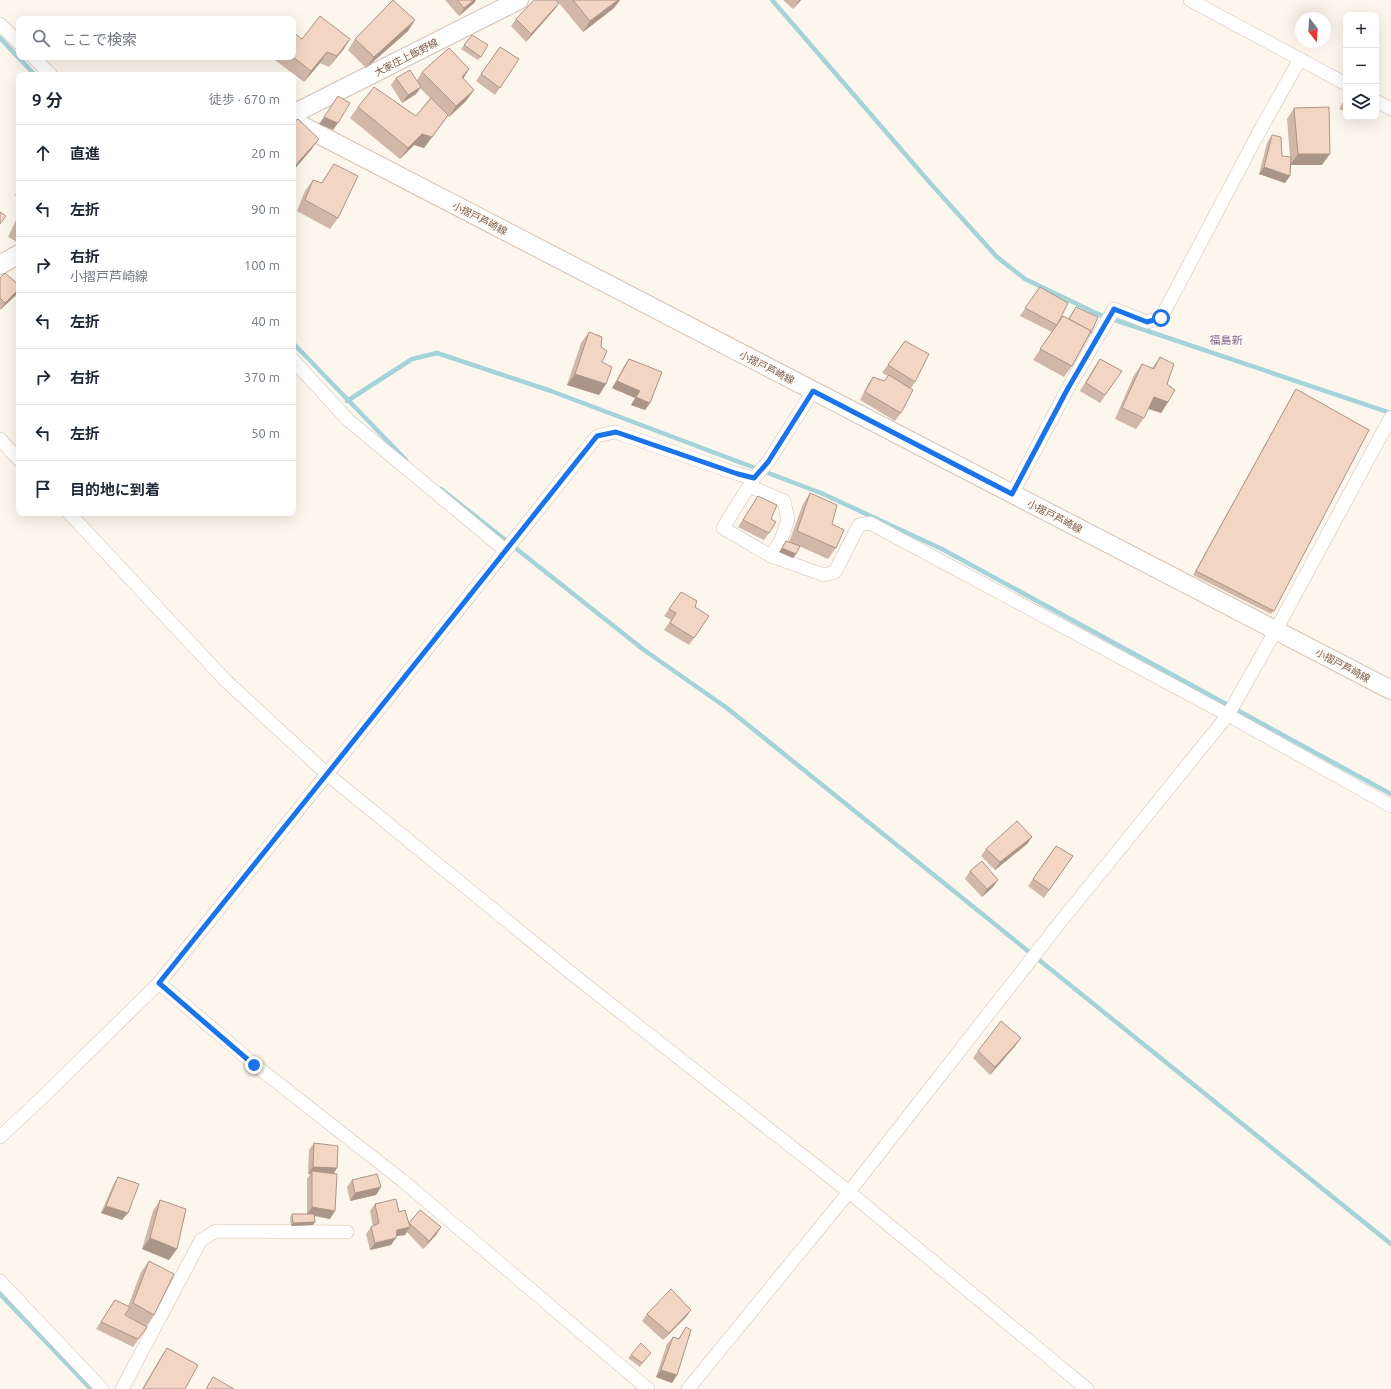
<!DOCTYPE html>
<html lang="ja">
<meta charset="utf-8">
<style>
body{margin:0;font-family:Ubuntu,"Noto Sans JP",sans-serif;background:#f2f2f3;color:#1f2937}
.controls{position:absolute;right:12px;top:12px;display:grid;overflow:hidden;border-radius:8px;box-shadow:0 4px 16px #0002}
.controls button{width:36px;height:36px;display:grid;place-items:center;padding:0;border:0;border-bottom:1px solid #e0e1e3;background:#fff;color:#1f2937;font:20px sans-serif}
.compass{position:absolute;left:1295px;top:12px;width:36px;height:36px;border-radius:50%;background:#fff;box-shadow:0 4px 16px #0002;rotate:163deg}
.stop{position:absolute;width:12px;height:12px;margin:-9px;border:3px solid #1a73e8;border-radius:50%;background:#fff}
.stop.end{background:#1a73e8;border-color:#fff;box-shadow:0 1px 4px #0008}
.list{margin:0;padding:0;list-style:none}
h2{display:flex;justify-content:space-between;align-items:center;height:52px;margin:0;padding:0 16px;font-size:17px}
h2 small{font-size:13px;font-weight:400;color:#747a83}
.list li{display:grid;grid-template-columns:26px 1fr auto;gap:12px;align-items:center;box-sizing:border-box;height:56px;padding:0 16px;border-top:1px solid #e0e1e3}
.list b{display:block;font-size:15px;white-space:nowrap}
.list p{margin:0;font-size:13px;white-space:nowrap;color:#747a83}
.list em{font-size:13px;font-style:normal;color:#747a83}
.icon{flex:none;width:22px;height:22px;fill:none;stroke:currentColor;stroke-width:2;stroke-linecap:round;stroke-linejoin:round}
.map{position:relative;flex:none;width:1391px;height:1389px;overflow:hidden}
.search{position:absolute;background:#fff;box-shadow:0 4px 16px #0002;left:16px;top:16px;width:280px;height:44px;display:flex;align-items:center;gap:10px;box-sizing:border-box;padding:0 14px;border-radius:8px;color:#747a83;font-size:15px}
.panel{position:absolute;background:#fff;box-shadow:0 4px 16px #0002;left:16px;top:72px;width:280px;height:444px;border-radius:8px}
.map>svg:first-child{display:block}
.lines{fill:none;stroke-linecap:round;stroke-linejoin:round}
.stream{stroke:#a5d3da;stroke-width:4.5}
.minor-casing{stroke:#d1beb0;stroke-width:14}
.secondary-casing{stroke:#d6c0b0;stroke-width:20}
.minor{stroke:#fff;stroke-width:13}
.secondary{stroke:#fff;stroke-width:18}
.wall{fill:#d1b7a8}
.shaded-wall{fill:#aa9588}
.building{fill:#f3d5c3;stroke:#aa9588}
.route{stroke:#1a73e8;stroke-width:5}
.labels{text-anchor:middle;stroke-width:3.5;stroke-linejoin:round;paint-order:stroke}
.street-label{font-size:10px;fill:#7a5c4d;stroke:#fffaf3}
.neighbourhood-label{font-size:11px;fill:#846695;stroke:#fffaf3}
</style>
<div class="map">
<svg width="1391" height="1389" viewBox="0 0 1391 1389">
<rect width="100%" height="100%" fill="#fdf6ec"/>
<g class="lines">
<!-- stream -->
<g class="stream">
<polyline points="772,0 931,184 997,257 1025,279 1100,315 1391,413"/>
<polyline points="0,38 35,75"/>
<polyline points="293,343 406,460"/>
<polyline points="347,401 412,359 437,353 551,391 821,493 942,549 1391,794"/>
<polyline points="441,489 644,650 727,708 1391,1244"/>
<polyline points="0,1294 91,1389"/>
</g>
<!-- minor casing -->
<g class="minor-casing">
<g id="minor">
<polyline points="1190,0 1346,84"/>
<polyline points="0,24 19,43"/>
<polyline points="33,57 51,75"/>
<polyline points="1376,101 1391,109"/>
<polyline points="293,360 348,420 505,550"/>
<polyline points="0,439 19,460"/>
<polyline points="754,478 723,528 771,556 824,575 835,572 859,525 870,523 1228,715 1391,806"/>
<polyline points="749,486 784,501 788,519 781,540 771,556"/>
<polyline points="1012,494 1067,390 1114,309 1147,322 1161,318 1258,134 1300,59"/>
<polyline points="69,513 226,681 327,774 571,973 849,1192 1087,1389"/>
<polyline points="159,983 255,1065 403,1181 648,1389"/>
<polyline points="0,1137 47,1093 159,983 327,774 597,436 615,432 738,474 754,478 768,462 813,391"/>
<polyline points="0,1281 102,1389"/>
<polyline points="122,1389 201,1240 216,1231 347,1232"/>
<polyline points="688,1389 849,1192 1058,925 1228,715 1276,630 1391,417"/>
</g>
</g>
<!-- secondary casing -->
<g class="secondary-casing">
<g id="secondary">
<polyline points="293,114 519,0"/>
<polyline points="293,121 1391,690"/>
<polyline points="0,265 19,254"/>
</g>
</g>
<!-- minor -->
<use href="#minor" class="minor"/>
<!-- secondary -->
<use href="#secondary" class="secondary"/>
</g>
<!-- wall -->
<g class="wall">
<polygon points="445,0 476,0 474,3 459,16"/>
<polygon points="556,0 620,0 614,8 583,32 559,3 554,10 526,42 511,26 516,19 557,1"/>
<polygon points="783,0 801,0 793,9"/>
<polygon points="415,20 408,31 366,68 348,50 355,39"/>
<polygon points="472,35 481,57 478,60 461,49"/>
<polygon points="302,39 350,39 343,50 329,67 320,63 304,82 271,57 293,57"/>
<polygon points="500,47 519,59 495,95 476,81"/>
<polygon points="469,69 463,78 474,90 466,101 449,117 448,116 424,148 414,145 400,159 350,118 358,107 416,116 430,98 420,88 416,94 402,103 391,85 396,78 417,80 422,72"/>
<polygon points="1346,97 1346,112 1339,109"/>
<polygon points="1294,108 1322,165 1291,165 1285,183 1259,174 1267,143 1272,135 1282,156 1290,157 1287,119"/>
<polygon points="334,164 338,218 330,229 297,211 305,191 313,180 321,183"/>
<polygon points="19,189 19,199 15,195"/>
<polygon points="19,214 19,243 8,237"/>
<polygon points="0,278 19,285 19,290 16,295 0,310"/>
<polygon points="1040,287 1057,324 1068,319 1076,307 1091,333 1072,366 1064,377 1033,360 1052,332 1020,316"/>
<polygon points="589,332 601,347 602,362 606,384 599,395 567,385 581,343"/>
<polygon points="905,341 915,382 911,388 901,413 895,421 860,400 868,384 873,377 884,381 888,376 882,373"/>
<polygon points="1160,357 1167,384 1168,402 1161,413 1148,409 1144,418 1136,429 1115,419 1134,375 1142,364 1152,368"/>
<polygon points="629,359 650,403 645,410 631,405 635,398 612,388 624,366"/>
<polygon points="1100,359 1122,371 1100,403 1080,391 1095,366"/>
<polygon points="1296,389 1274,611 1271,614 1193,575"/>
<polygon points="810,493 832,524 836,548 828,559 799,546 796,554 793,558 779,552 786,541 795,545 789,542 803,504"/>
<polygon points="758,496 771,519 769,533 764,540 738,527"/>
<polygon points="681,592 695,607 709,616 689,645 664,630 671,620 664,616"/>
<polygon points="1032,837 1027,844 995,870 981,856 986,849"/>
<polygon points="1056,846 1073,856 1044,898 1028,886"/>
<polygon points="970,871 993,887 982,897 965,879"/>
<polygon points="1016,1045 990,1075 973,1058 978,1051"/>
<polygon points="314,1143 337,1168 334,1173 330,1219 314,1216 313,1225 291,1226 290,1218 292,1214 307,1214 307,1179 310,1174 308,1174 309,1150"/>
<polygon points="118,1177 122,1220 101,1213 113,1185"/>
<polygon points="352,1180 381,1187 376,1195 350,1201 347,1187"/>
<polygon points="160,1200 169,1260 142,1249 153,1211"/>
<polygon points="375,1204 399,1212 409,1223 420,1210 441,1227 436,1235 423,1249 407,1232 405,1235 396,1236 391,1245 370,1250 366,1234 371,1227 373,1226 370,1211"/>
<polygon points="149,1261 154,1315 146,1327 125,1314 125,1315 147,1327 133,1347 96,1329 115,1300 128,1306 141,1272"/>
<polygon points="691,1310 686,1317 663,1340 642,1321 647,1314"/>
<polygon points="686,1327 677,1375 672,1383 656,1377 667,1344 673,1337 678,1339"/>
<polygon points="167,1348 185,1389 142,1389 159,1360"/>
<polygon points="631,1355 648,1356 640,1367 628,1358"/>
</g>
<!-- shaded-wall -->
<g class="shaded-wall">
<polygon points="474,0 476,0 474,3 459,16 464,8"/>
<polygon points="618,0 620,0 614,8 583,32 590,21"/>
<polygon points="799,0 801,0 793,9"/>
<polygon points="559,3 554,10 526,42 531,34"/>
<polygon points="415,20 408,31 366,68 374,57"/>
<polygon points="350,39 343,50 329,67 337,56"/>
<polygon points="327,52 320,63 304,82 311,71"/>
<polygon points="469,69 462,81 462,77"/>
<polygon points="421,87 416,94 402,103 408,95"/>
<polygon points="474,90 466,101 449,117 456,106"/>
<polygon points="448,115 424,148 414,145 400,159 408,148 422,134"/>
<polygon points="324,117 338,123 333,130 319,124"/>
<polygon points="319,139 311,150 293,171 293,168"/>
<polygon points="1298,154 1330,154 1322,165 1290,165"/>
<polygon points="1264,167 1290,176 1285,183 1259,174"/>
<polygon points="19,289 16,295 0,310 5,303"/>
<polygon points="575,374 606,384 599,395 567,385"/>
<polygon points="617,381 640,391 635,398 612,388"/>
<polygon points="636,397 650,403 645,410 631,405"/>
<polygon points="1154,397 1168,402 1161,413 1146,408"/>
<polygon points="782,548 796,554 793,558 779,552"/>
<polygon points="1032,837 1027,844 995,870 1000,862"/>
<polygon points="998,880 993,887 982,897 987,889"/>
<polygon points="1021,1038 1016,1045 990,1075 995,1067"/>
<polygon points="313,1167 337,1168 332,1176 312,1171 310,1174 308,1174"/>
<polygon points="381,1187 376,1195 350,1201 355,1193"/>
<polygon points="106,1206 128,1213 122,1220 101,1213"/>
<polygon points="312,1207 335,1211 330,1219 307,1214"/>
<polygon points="315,1222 313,1225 291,1226 293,1223"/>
<polygon points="410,1227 405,1235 391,1237 397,1230"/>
<polygon points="441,1227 436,1235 423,1249 429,1241"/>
<polygon points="150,1238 177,1249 169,1260 142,1249"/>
<polygon points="396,1238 391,1245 370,1250 375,1243"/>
<polygon points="691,1310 686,1317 663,1340 669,1333"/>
<polygon points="661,1370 677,1375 672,1383 656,1377"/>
</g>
<!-- building -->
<g class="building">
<polygon points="393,0 415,20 374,57 355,39"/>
<polygon points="457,0 474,0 464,8"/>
<polygon points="534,0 555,0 559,3 531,34 516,19"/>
<polygon points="573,0 618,0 590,21"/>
<polygon points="320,16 350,39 337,56 327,52 311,71 293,57 293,32 302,39"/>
<polygon points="472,35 488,45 481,57 464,45"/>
<polygon points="500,47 519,59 500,88 481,74"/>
<polygon points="449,48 469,69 462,77 474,90 456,106 422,72"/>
<polygon points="410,70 421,87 408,95 396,78"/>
<polygon points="374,87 416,116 431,98 448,115 432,137 422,134 408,148 358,107"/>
<polygon points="338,96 350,103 338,123 324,117"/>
<polygon points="1329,107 1330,154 1298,154 1294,108"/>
<polygon points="298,119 319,139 293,168 293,122"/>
<polygon points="1272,135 1281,137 1282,156 1291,157 1290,176 1264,167"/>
<polygon points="334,164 358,176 338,218 305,200 313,180 322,183"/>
<polygon points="0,212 6,216 0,224"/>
<polygon points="19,219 19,227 16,226"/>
<polygon points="5,273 19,285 19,289 5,303 0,298 0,278"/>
<polygon points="1040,287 1068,303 1057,325 1025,308"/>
<polygon points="1076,307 1098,317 1091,333 1091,331 1069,319"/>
<polygon points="1063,316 1091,331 1072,366 1040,349"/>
<polygon points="589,332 602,337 601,347 607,351 602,362 612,367 606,384 575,374"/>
<polygon points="905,341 929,354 915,382 888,365"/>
<polygon points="1160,357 1174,364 1167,384 1175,390 1168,402 1154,397 1144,418 1122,408 1142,364 1154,369"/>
<polygon points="629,359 662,372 650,403 636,397 640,391 617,381"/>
<polygon points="1100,359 1122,371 1105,395 1086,383"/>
<polygon points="889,375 913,390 901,413 865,392 873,377 884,381"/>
<polygon points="1296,389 1369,430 1274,611 1196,571"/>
<polygon points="810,493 837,505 832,524 844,530 836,548 797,531"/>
<polygon points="758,496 777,505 771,519 776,522 769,533 743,520"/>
<polygon points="786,541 800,546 796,554 782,548"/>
<polygon points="681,592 697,601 695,607 709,616 694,638 670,623 676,613 669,609"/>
<polygon points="1017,821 1032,837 1000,862 986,849"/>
<polygon points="1056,846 1073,856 1049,890 1033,879"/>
<polygon points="982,861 998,880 987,889 970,871"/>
<polygon points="1001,1021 1021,1038 995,1067 978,1051"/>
<polygon points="314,1143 338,1146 337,1168 313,1167"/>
<polygon points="312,1171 337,1174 335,1211 312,1207"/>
<polygon points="377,1174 381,1187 355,1193 352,1180"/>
<polygon points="118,1177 139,1184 128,1213 106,1206"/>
<polygon points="396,1199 399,1212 405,1210 410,1227 397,1230 396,1238 375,1243 371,1227 379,1223 375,1204"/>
<polygon points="160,1200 186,1209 177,1249 150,1238"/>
<polygon points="420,1210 441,1227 429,1241 409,1223"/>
<polygon points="292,1214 314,1214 315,1222 293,1223"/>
<polygon points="149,1261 174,1274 154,1315 133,1303"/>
<polygon points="671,1289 691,1310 669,1333 647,1314"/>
<polygon points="115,1300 130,1307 125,1315 147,1327 138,1339 101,1322"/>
<polygon points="686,1327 691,1330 677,1375 661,1370 673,1337 679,1339"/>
<polygon points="641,1343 651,1353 642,1363 631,1355"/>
<polygon points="167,1348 198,1365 185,1389 143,1389"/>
<polygon points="213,1377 234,1389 206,1389"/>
</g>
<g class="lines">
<!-- route -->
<polyline class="route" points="254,1065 159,983 327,774 597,436 616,432 738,474 754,478 768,462 813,391 1012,494 1067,390 1114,309 1147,322 1161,318"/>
</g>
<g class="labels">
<!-- street labels -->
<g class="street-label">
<text transform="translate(406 57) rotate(-27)" y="4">大家庄上飯野線</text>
<text transform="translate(480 218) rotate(27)" y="4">小摺戸芦崎線</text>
<text transform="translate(767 367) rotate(27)" y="4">小摺戸芦崎線</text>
<text transform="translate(1055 516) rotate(27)" y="4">小摺戸芦崎線</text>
<text transform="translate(1343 665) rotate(28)" y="4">小摺戸芦崎線</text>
</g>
<!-- neighbourhood labels -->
<g class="neighbourhood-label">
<text x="1226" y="344">福島新</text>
</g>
</g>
</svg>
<div class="controls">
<button>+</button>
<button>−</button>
<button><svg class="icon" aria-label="layers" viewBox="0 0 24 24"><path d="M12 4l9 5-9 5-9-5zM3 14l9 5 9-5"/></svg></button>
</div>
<svg class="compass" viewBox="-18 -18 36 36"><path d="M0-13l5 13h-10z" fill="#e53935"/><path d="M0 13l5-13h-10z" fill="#747a83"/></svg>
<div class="stop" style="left:1161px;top:318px"></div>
<div class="stop end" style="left:254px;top:1065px"></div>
<div class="search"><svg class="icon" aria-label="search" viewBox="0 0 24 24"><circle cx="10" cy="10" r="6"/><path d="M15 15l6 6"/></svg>ここで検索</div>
<section class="panel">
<h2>9 分<small>徒歩 · 670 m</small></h2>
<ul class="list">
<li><svg class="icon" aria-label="ahead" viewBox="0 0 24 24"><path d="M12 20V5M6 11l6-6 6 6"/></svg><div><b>直進</b></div><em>20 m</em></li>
<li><svg class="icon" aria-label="left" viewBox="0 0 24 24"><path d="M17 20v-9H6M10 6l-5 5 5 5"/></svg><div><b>左折</b></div><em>90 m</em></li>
<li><svg class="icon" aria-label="right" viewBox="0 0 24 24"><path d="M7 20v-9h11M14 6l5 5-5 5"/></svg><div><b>右折</b><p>小摺戸芦崎線</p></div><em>100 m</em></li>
<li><svg class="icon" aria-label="left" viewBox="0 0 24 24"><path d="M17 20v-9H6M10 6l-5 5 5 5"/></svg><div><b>左折</b></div><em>40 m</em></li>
<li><svg class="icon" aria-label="right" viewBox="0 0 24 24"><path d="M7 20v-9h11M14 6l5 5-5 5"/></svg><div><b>右折</b></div><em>370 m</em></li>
<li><svg class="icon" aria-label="left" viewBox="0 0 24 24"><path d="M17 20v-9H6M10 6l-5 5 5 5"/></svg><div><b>左折</b></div><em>50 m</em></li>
<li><svg class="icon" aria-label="arrive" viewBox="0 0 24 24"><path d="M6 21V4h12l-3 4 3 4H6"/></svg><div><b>目的地に到着</b></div></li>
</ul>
</section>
</div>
